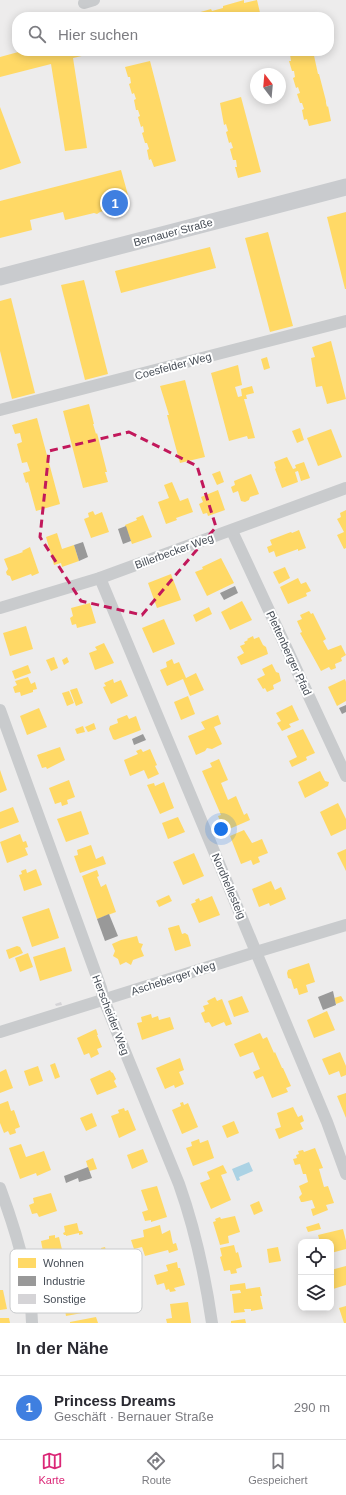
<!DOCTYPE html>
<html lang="de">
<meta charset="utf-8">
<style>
body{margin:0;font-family:Arial,sans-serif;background:#f2f2f3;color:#2b2b33}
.controls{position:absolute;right:12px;bottom:12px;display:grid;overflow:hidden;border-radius:8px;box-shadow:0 2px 10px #0003}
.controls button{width:36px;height:36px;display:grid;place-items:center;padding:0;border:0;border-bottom:1px solid #e1e1e2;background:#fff;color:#2b2b33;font:20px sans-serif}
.compass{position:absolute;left:250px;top:68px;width:36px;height:36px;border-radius:50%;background:#fff;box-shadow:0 2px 10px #0003;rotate:344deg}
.you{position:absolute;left:221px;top:829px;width:14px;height:14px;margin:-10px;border:3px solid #fff;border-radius:50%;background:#1a73e8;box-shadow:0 0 0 6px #1a73e833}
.badge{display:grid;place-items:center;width:26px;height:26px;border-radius:50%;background:#db2777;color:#fff;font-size:13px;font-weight:700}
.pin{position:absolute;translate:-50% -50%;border:2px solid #fff;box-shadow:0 1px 4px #0006}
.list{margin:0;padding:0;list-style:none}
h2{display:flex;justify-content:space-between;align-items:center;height:52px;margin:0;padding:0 16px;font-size:17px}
h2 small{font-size:13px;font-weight:400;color:#7c7c81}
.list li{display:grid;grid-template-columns:26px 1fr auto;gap:12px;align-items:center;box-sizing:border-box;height:64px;padding:0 16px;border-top:1px solid #e1e1e2}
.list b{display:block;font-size:15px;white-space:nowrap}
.list p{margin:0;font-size:13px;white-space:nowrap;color:#7c7c81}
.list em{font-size:13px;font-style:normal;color:#7c7c81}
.icon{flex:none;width:22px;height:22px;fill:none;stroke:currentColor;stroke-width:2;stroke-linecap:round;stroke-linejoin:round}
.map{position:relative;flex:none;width:346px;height:1323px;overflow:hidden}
.search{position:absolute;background:#fff;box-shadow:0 2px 10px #0003;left:12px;right:12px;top:12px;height:44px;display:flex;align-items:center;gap:10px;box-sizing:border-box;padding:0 14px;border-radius:16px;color:#7c7c81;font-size:15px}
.sheet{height:116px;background:#fff}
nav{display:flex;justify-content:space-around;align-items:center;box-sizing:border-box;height:56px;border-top:1px solid #e1e1e2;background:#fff;font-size:11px;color:#7c7c81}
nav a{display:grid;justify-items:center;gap:2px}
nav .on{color:#db2777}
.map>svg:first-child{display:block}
.water{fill:#abd2e4}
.homes{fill:#ffd966}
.industry{fill:#999}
.building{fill:#d5d4d7}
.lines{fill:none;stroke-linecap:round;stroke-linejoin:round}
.street{stroke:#c9cbcd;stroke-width:12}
.secondary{stroke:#c9cbce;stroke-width:17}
.marked{fill:none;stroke:#c2185b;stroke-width:3;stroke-dasharray:8 5;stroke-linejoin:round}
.labels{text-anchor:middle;stroke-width:4;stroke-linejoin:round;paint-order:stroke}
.street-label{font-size:11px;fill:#464d56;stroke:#fff}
.key{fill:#fff;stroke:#c8cacc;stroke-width:1}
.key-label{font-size:11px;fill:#464d56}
</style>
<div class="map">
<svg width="346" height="1323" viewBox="0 0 346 1323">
<rect width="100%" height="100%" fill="#edecec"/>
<!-- water -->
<polygon class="water" points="249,1162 253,1171 239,1177 240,1180 237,1181 232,1169"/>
<!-- homes -->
<g class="homes">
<polygon points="244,0 244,3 257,0 261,17 191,17 190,15 211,9 212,11 223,8 223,6"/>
<polygon points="22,51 85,51 86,55 73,58 87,148 65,151 51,64 0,77 0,57"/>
<polygon points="287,51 313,51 318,74 319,74 326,101 326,103 327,107 328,106 331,121 309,126 307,119 304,120 302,110 304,109 302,103 300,103 297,94 300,93 298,87 296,88 293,78 295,77 294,71 292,71 289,61 291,61 290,54 288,54"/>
<polygon points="150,61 176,161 154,167 151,159 149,160 147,150 149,149 147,143 145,143 142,133 144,132 143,126 141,127 138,117 140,116 138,110 136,110 134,100 136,99 134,93 132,94 129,84 131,83 130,77 128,77 125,67"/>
<polygon points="241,97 261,172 238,178 235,167 237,167 236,160 233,160 230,149 233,148 231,142 229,143 226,132 228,131 226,124 224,125 220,103"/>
<polygon points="0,107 21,163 0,170"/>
<polygon points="121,170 128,195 126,196 128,204 100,212 97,214 94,213 65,220 63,212 30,220 32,230 0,238 0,201"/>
<polygon points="346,212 346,289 345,289 327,217"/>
<polygon points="268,232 293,326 270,332 245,238"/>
<polygon points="210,247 216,268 121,293 115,271"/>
<polygon points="84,280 108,374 85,380 61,285"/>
<polygon points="11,298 35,393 12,399 0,351 0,301"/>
<polygon points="331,341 346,399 327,404 322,386 316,387 311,358 315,357 312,347"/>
<polygon points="267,357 270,368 264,370 261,359"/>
<polygon points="238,365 242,385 235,387 238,397 242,396 241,389 252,386 254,393 246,395 247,399 244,399 255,438 248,439 247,436 229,441 211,373"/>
<polygon points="185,380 205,457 180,463 167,415 169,415 160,386"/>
<polygon points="89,404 94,424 93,424 96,434 97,433 107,472 105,472 108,482 83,488 63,411"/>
<polygon points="37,418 60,504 36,511 28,482 26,483 23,473 30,471 27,462 22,463 17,444 22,442 20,433 15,434 12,425"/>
<polygon points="300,428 304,440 297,443 292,431"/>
<polygon points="331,429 342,457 318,466 307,438"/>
<polygon points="287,457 293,469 296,468 295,465 304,462 310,478 301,481 298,471 295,472 298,482 282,488 275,469 276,468 274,462"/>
<polygon points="220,471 224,482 217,485 212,474"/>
<polygon points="251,474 259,494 250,497 249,500 245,502 241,501 238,491 233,493 231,487 235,485 234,481"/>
<polygon points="172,482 180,501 188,498 193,512 176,518 177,520 166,524 158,502 169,498 164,485"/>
<polygon points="218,490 225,510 208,516 207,513 203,514 199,504 203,502 201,497"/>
<polygon points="346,510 346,548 344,549 337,535 344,532 337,519 341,517 340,513"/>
<polygon points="93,511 95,515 102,512 109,532 91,538 84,519 89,517 88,513"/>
<polygon points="143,515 152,537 132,544 125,525 137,520 136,518"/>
<polygon points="299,530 306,548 298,551 298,549 276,557 274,551 269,553 267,547 272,545 270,540 291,532 292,533"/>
<polygon points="57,533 62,549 74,545 79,561 62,567 61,563 54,565 46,537"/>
<polygon points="30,547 39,573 32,576 31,574 12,581 10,576 7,575 6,572 8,569 4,559 23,552 22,551"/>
<polygon points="221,558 234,583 207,596 195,572 203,569 202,567"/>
<polygon points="285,567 290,578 279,584 273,572"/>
<polygon points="171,574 181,600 157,608 148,583"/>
<polygon points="298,578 301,584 306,582 311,591 306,593 307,596 288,604 280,587"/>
<polygon points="242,601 252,620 230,630 221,612"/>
<polygon points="90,603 96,623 77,628 76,624 72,625 70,618 73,616 71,608"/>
<polygon points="209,607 212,614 196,622 193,615"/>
<polygon points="309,611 311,614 313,613 326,639 323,641 328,650 341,645 346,655 341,658 342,661 335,664 336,668 331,670 329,667 321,671 300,633 302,632 297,621 302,619 300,615"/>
<polygon points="164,619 175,644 153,653 142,628"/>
<polygon points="26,626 33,649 10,656 3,633"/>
<polygon points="253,636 254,639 259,637 263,645 266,647 268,654 241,665 237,657 244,653 240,646 245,644 244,642 248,640 247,639"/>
<polygon points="104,643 114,663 95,670 89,653 97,650 95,647"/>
<polygon points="54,657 58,668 51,671 46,660"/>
<polygon points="67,657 69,662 64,665 62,660"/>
<polygon points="172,659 174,664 179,662 186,678 196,673 204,690 190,696 183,679 167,686 160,670 167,667 166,662"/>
<polygon points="272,664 276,672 279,673 281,681 273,685 274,689 267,692 265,688 263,689 257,679 265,675 262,669"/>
<polygon points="28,665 31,673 15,679 12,671"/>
<polygon points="28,677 31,684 35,682 37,689 33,690 33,692 21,696 20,692 15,693 13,687 17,685 15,681"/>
<polygon points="113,679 114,683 121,680 128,696 111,704 103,687 106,686 104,683"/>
<polygon points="345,679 346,682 346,701 337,706 328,687"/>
<polygon points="77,688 83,703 76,706 70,690"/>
<polygon points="69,691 74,703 67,706 62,693"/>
<polygon points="188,696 195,714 181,720 174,702"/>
<polygon points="292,705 299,720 289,724 291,727 282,731 277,723 281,721 276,713"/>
<polygon points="39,708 47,727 27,735 20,716"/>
<polygon points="127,715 129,719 136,716 141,730 115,740 113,739 109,729 110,726 118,723 117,719"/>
<polygon points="218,715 221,724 214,727 222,744 212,749 207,748 205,751 196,755 188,736 205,729 201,722"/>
<polygon points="94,723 96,729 88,732 85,727"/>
<polygon points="83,726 85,732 77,734 75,729"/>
<polygon points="303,729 315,753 306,757 307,760 292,767 289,761 297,757 287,736"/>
<polygon points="60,747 65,760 47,769 46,767 42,768 37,755"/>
<polygon points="141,749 143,752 150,749 157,765 155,766 159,774 148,779 144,770 130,776 124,760 138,754 136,751"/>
<polygon points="219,759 228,780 221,783 228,800 236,796 244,815 247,813 250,820 227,830 224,822 221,823 218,816 221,815 202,771 212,767 210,763"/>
<polygon points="0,770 7,790 0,793"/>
<polygon points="320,771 325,781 329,782 328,786 305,798 298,782"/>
<polygon points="69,780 75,797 67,800 68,804 62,806 61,802 55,804 49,788"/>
<polygon points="164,782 174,808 160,814 147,785 154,783 155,786"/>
<polygon points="338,803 346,819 346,829 331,836 320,812"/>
<polygon points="13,807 19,822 0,829 0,812"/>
<polygon points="81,811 89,834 66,842 57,819"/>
<polygon points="178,817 185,832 168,839 162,823"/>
<polygon points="244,830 252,843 262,839 268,853 258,857 260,862 253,865 251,860 241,864 230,836"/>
<polygon points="20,834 23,842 26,841 28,847 25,848 28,855 7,863 0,842"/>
<polygon points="91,845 96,859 103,856 106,864 80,873 74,856 78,855 77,850"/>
<polygon points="346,849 346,871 337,853"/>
<polygon points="194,853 204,876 183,885 173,862"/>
<polygon points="26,869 27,873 36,869 42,885 24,891 19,875 22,874 21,871"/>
<polygon points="97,870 99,876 97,877 101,887 106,884 116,912 97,919 82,876"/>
<polygon points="271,881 275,890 281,887 286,899 270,906 269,903 259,907 252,889"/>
<polygon points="169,895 172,901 159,907 156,901"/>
<polygon points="212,896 220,915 199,923 191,904 196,902 195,900 199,898 200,901"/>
<polygon points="49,908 59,938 32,947 22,917"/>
<polygon points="179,925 182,934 185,933 188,935 191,946 175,951 168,928"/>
<polygon points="137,936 139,943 143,944 141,949 144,956 133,960 131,965 126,962 120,965 118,959 113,956 115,951 112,944 121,940"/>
<polygon points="17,946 20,947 23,953 9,959 6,950"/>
<polygon points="65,947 72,971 40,981 33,957"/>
<polygon points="28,953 33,967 20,972 15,958"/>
<polygon points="309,963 315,982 306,985 308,992 299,995 297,988 294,989 291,979 288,978 287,973 288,970"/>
<polygon points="242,996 249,1012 234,1017 228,1001"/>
<polygon points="341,996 344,1001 336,1004 334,998"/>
<polygon points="215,997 217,1001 222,999 232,1024 226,1026 224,1022 212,1027 209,1022 205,1023 201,1013 205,1011 203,1006 209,1004 207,1001"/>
<polygon points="327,1011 335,1030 314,1038 307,1020"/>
<polygon points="151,1014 152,1018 158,1016 159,1020 170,1017 174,1029 142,1040 137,1023 142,1022 141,1017"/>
<polygon points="96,1029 98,1035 97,1035 102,1047 97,1049 99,1054 91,1058 89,1053 84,1055 77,1038"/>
<polygon points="260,1033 263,1039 267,1037 274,1053 275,1052 282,1068 283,1068 291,1086 286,1088 288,1092 272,1098 263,1076 256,1079 253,1072 260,1069 253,1052 240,1057 234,1044"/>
<polygon points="340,1052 346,1066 346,1075 341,1077 339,1071 329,1075 322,1059"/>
<polygon points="180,1058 184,1070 179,1072 184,1084 175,1088 174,1085 165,1089 156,1068"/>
<polygon points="55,1063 60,1077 55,1079 50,1065"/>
<polygon points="38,1066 43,1081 29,1086 24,1071"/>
<polygon points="6,1069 13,1088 0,1093 0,1072"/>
<polygon points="110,1070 111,1072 113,1073 116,1079 114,1081 117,1087 97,1095 90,1079"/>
<polygon points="346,1093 346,1118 337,1096"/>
<polygon points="8,1101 11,1111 14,1110 20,1127 15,1129 16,1133 10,1135 8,1131 4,1133 0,1123 0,1104"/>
<polygon points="183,1102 184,1105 188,1103 198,1127 182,1134 172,1110 181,1106 180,1103"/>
<polygon points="293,1107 298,1117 302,1115 304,1121 300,1123 303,1129 279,1139 275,1129 281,1127 277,1113"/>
<polygon points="124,1108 125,1111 128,1110 136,1130 119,1138 111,1116 119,1113 118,1110"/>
<polygon points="92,1113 97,1126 86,1131 80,1118"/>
<polygon points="234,1121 239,1133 227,1138 222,1126"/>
<polygon points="199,1139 200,1143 208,1140 214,1158 193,1166 186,1148 192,1146 191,1142"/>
<polygon points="21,1144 26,1157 44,1151 51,1170 37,1176 36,1173 20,1179 9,1148"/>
<polygon points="315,1148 323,1168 319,1169 324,1187 328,1186 334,1203 326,1205 328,1210 313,1216 311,1209 315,1208 312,1200 303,1202 301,1202 299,1197 302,1194 299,1186 308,1182 306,1174 303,1174 300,1164 295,1165 293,1159 297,1158 296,1155 299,1154 298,1151 303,1150 304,1152"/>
<polygon points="143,1149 148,1162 132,1169 127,1155"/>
<polygon points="93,1158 97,1169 89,1171 86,1161"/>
<polygon points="223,1165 227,1173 221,1175 231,1200 211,1209 200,1183 210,1179 207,1172"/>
<polygon points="157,1186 167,1217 151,1222 151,1220 145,1221 142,1212 148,1210 141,1190"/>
<polygon points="51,1193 57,1211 39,1217 37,1213 32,1214 29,1205 34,1203 33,1198"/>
<polygon points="259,1201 263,1211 254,1215 250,1205"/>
<polygon points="235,1216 240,1232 228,1236 229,1243 220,1245 213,1222 216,1221 215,1219 220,1217 221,1219"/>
<polygon points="77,1223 79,1231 82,1231 83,1234 79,1235 79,1233 66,1236 66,1235 64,1235 63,1233 65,1232 64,1226"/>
<polygon points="319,1223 321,1229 308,1232 306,1227"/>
<polygon points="160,1225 162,1234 170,1230 173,1244 176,1243 178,1250 169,1253 168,1250 145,1256 142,1247 134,1249 131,1240 144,1237 143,1230"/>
<polygon points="343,1229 346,1241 346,1249 331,1253 331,1242 320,1242 318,1235"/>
<polygon points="55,1235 55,1238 59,1237 64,1258 45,1262 41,1241 49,1239 49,1236"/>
<polygon points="234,1245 236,1253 238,1252 242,1267 236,1269 237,1273 231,1274 230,1270 224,1271 220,1257 222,1256 220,1248"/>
<polygon points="105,1247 109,1261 94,1265 92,1256 102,1254 101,1248"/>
<polygon points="278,1247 281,1261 269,1263 267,1249"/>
<polygon points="65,1261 68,1270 74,1269 80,1291 77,1291 82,1313 66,1316 65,1310 68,1309 67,1306 54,1309 51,1297 54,1296 51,1283 64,1280 63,1278 60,1278 59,1272 61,1271 59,1262"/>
<polygon points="177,1262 178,1268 180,1268 185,1285 174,1288 176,1291 170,1292 169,1289 166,1290 164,1283 157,1285 154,1275 168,1271 166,1265"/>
<polygon points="346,1266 346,1285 333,1289 331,1283 331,1270"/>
<polygon points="245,1283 246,1289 260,1287 262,1296 260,1296 263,1309 251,1311 251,1309 244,1309 245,1312 234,1313 232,1294 241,1293 240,1290 230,1291 230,1285"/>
<polygon points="0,1290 3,1290 7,1309 0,1310"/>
<polygon points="188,1302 191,1323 167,1323 166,1319 172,1318 170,1304"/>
<polygon points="346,1306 346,1323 344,1323 339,1308"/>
<polygon points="96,1317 98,1323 70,1323 70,1322"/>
<polygon points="0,1318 9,1318 10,1323 0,1323"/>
<polygon points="245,1319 246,1323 231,1323 231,1321"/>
</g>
<!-- industry -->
<g class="industry">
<polygon points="126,526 131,541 123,544 118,529"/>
<polygon points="83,542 88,557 79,561 74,545"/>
<polygon points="235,586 238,593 224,600 220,593"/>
<polygon points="346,705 346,712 342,714 339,708"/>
<polygon points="143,734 146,740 134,745 132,739"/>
<polygon points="109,914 118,936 105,941 97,919"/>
<polygon points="333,991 336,1005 323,1010 318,997"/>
<polygon points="88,1167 92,1178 79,1182 78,1178 66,1183 64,1176"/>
</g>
<!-- building -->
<polygon class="building" points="61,1002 62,1005 56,1006 55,1004"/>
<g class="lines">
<!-- street -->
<g class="street">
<polyline points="84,3 94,0"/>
<polyline points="0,410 346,321"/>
<polyline points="232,531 346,776"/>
<polyline points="100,578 256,952 327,1122 346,1174"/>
<polyline points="0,608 100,578 346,488"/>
<path d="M 0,710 L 101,988 L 104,1000 L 179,1184 C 195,1229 205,1275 212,1323"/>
<polyline points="0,1032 256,952 346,925"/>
<path d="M 0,1188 C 15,1228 31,1280 32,1323"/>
</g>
<!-- secondary -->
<polyline class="secondary" points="0,277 346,187"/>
</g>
<!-- marked area -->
<path class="marked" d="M 129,432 L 197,466 L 216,527 L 142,615 L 81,601 L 40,537 L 49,451 Z"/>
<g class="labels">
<!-- street labels -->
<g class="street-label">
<text transform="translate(173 232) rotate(-15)" y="4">Bernauer Straße</text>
<text transform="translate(173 366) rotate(-15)" y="4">Coesfelder Weg</text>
<text transform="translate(174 551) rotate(-20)" y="4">Billerbecker Weg</text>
<text transform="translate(289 653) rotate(65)" y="4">Plettenberger Pfad</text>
<text transform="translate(229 886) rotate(67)" y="4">Nordhellesteig</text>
<text transform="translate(173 978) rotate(-18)" y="4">Ascheberger Weg</text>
<text transform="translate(111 1015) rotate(69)" y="4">Herscheider Weg</text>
</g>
</g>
<!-- legend -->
<rect x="10" y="1249" width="132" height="64" rx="6" class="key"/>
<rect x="18" y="1258" width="18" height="10" fill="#ffd966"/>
<rect x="18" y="1276" width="18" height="10" fill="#999"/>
<rect x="18" y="1294" width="18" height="10" fill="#d5d4d7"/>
<g class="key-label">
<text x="43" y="1267">Wohnen</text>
<text x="43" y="1285">Industrie</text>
<text x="43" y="1303">Sonstige</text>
</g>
</svg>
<div class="controls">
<button><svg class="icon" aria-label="locate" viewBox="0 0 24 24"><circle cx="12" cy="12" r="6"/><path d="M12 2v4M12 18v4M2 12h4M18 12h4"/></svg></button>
<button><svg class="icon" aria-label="layers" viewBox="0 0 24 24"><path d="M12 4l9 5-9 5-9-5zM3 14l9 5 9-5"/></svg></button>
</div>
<svg class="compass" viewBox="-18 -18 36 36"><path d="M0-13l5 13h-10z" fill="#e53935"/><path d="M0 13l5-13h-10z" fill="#7c7c81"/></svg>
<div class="you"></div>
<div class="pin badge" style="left:115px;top:203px;background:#3f7fe0">1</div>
<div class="search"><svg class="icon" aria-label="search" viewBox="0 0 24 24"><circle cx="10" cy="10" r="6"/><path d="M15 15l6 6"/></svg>Hier suchen</div>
</div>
<section class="sheet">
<h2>In der Nähe<small></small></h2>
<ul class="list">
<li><span class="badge" style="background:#3f7fe0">1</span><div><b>Princess Dreams</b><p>Geschäft · Bernauer Straße</p></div><em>290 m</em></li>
</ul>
</section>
<nav>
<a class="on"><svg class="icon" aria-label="map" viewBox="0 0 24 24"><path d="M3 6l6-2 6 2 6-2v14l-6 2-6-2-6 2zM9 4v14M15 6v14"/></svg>Karte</a>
<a><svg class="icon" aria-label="directions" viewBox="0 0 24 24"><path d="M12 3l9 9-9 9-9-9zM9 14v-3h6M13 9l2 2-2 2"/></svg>Route</a>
<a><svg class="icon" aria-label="saved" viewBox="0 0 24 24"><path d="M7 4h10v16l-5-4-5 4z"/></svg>Gespeichert</a>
</nav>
